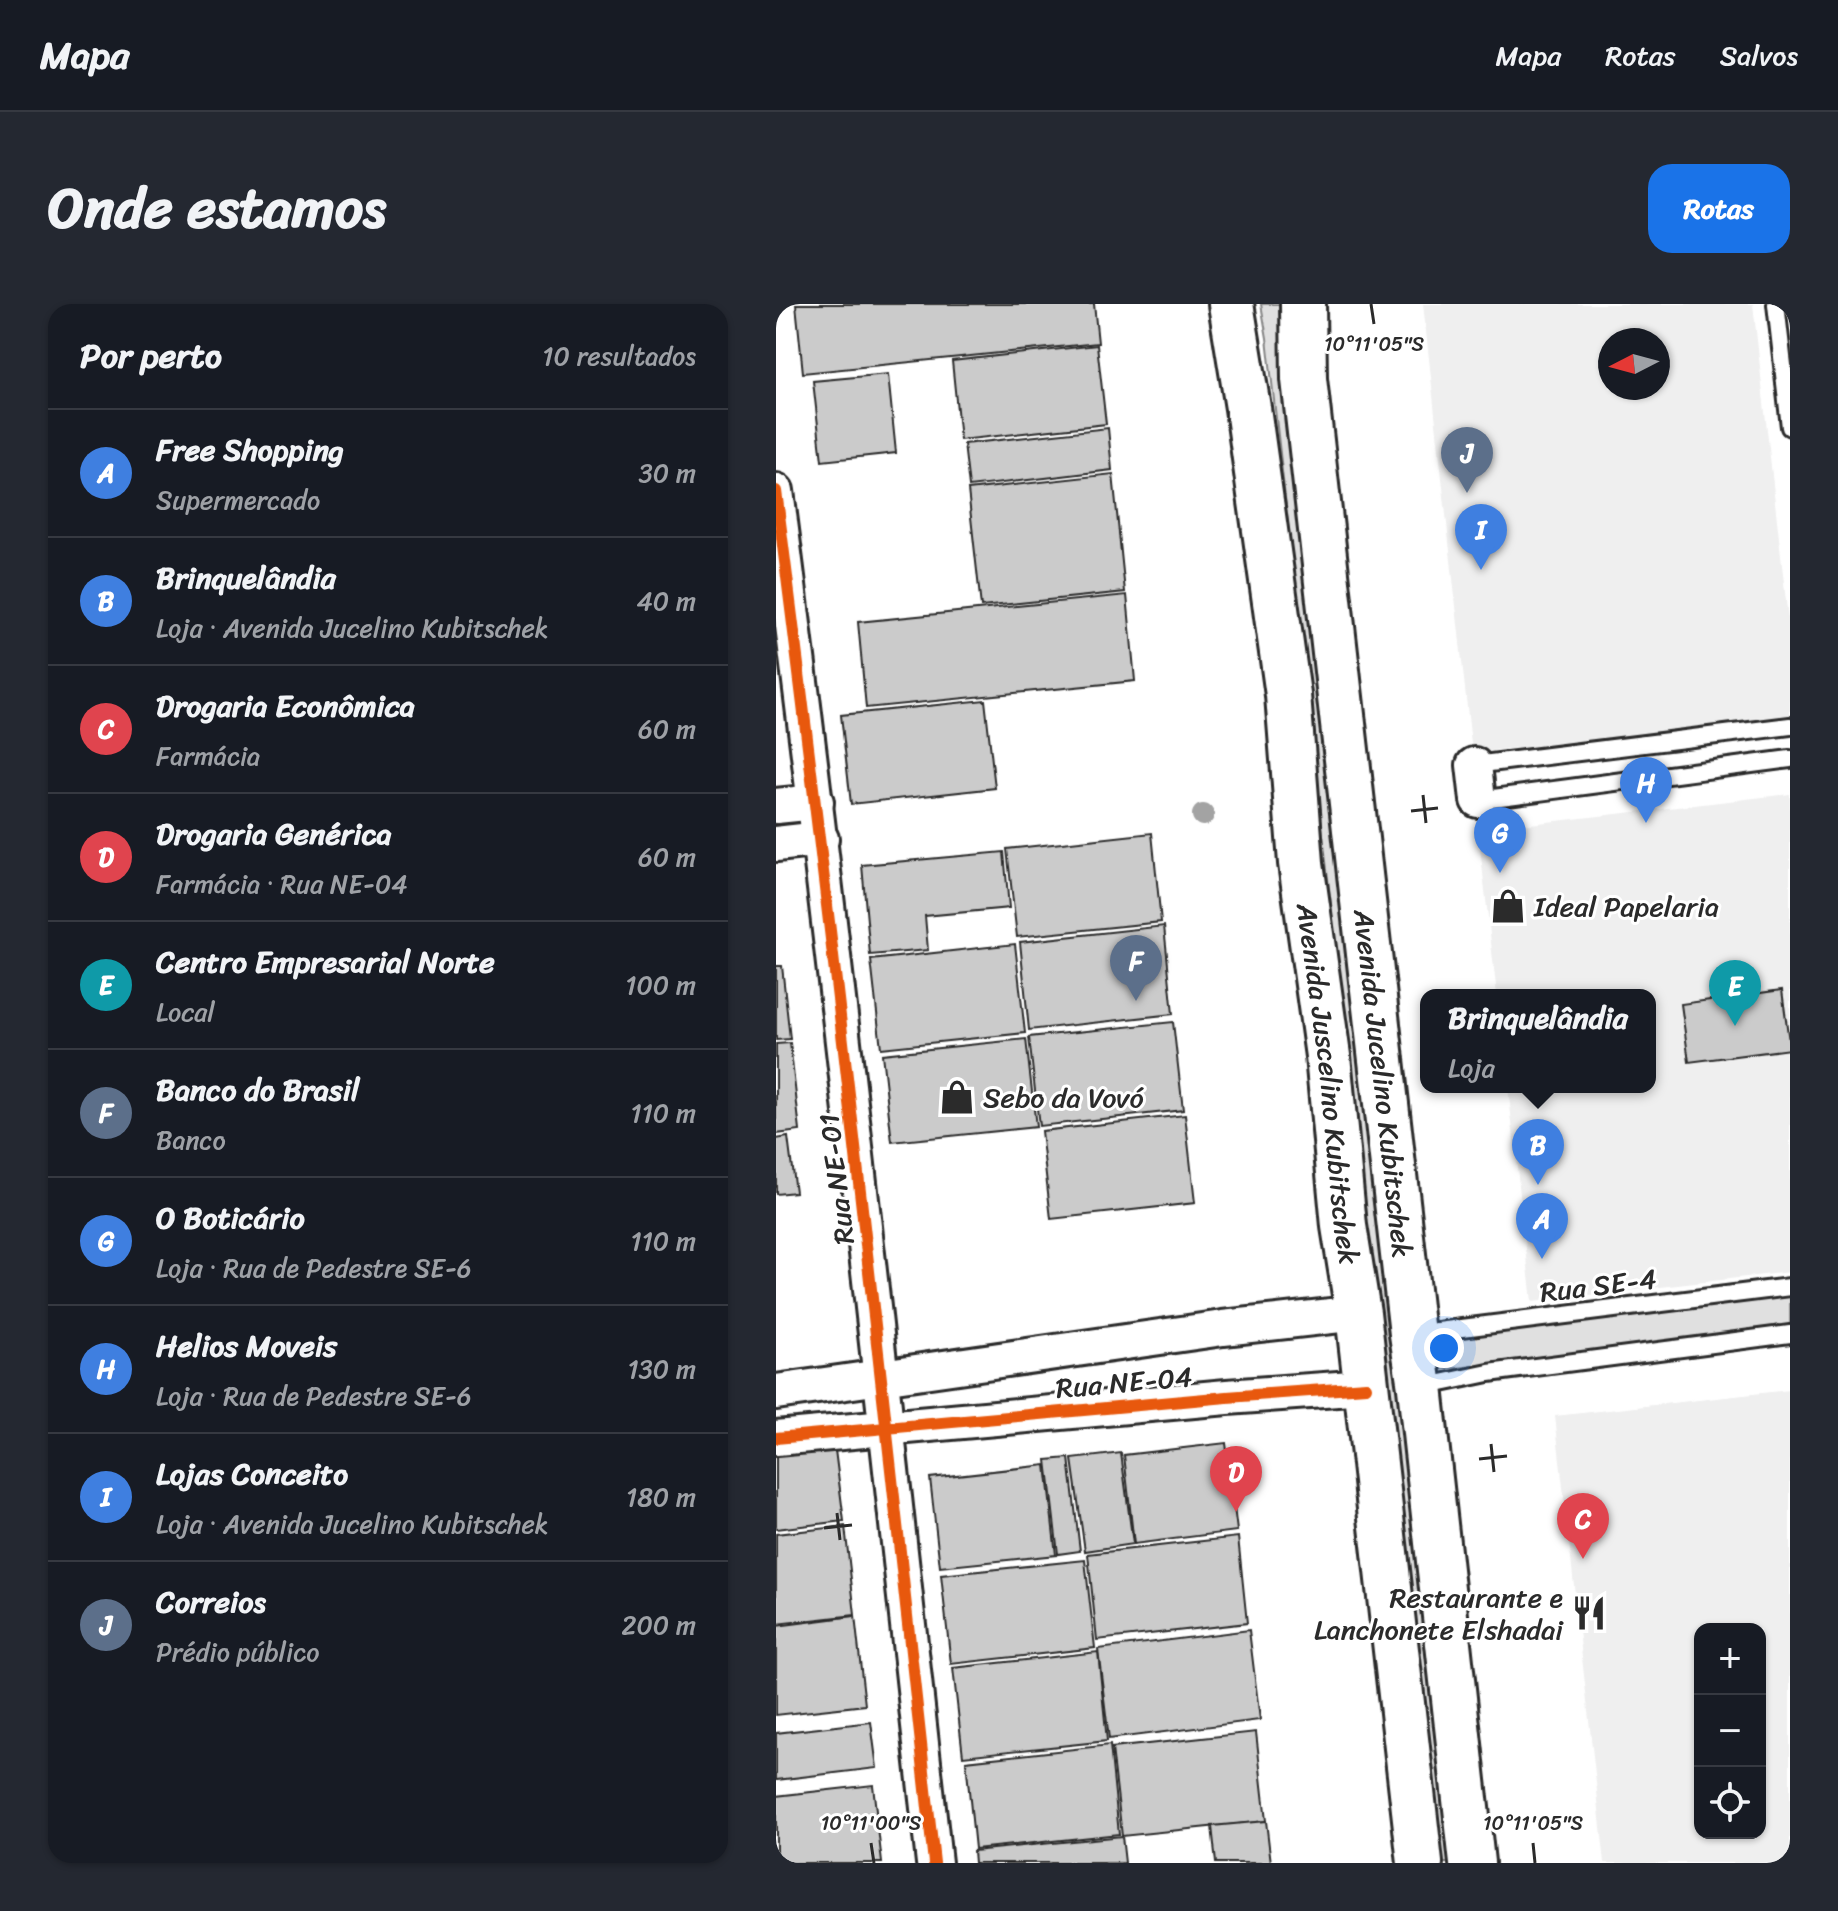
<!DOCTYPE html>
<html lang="pt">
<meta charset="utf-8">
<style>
body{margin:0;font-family:Sriracha,sans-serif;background:#242831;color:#f1f3f6}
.controls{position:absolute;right:24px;bottom:24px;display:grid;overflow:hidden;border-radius:16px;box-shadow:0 2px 6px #0004}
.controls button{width:72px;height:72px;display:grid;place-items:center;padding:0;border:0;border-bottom:2px solid #363941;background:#171b24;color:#f1f3f6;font:40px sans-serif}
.compass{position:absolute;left:822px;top:24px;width:72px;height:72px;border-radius:50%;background:#171b24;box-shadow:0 2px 6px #0004;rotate:264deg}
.you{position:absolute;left:668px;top:1044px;width:28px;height:28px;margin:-20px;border:6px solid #fff;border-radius:50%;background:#1a73e8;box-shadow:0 0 0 12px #1a73e833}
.badge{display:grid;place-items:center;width:52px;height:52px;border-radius:50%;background:#1a73e8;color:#fff;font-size:26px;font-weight:700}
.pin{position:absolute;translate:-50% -66px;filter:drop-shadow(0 2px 4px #0008)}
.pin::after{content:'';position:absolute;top:42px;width:28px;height:24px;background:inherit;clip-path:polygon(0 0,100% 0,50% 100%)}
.popup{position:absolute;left:644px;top:685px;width:236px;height:104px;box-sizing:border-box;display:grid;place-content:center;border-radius:16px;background:#171b24;filter:drop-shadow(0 2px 6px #0005);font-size:26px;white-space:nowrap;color:#9ea1a6}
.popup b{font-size:30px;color:#f1f3f6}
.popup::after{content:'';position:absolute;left:50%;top:100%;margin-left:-16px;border:16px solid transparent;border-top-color:#171b24}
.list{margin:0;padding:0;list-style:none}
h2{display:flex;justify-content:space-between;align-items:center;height:104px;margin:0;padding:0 32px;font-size:34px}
h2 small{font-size:26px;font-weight:400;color:#9ea1a6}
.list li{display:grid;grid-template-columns:52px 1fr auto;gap:24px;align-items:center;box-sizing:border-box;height:128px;padding:0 32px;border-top:2px solid #363941}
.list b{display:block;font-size:30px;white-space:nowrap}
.list p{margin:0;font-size:26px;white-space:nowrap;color:#9ea1a6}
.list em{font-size:26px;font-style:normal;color:#9ea1a6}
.icon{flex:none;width:44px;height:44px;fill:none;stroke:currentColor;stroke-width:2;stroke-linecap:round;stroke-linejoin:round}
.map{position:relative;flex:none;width:1014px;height:1559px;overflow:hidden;border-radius:24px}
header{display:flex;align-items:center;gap:48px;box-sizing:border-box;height:112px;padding:0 40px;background:#171b24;border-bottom:2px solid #363941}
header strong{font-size:38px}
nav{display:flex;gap:44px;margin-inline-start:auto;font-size:28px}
.intro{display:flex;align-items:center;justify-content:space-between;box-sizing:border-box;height:192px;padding:0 48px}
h1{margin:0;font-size:56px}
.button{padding:20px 36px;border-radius:24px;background:#1a73e8;color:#fff;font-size:28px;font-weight:700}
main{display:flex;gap:48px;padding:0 48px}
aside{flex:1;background:#171b24;border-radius:24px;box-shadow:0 2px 6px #0004}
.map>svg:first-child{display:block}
.built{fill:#efefef;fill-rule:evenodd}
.green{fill:#e0e0e0;stroke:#868686;stroke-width:2}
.building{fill:#cbcbcb;stroke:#2b2b2b;stroke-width:2}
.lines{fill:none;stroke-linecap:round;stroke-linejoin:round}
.lane-casing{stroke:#2b2b2b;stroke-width:22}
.street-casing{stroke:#2b2b2b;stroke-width:40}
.primary-casing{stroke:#2b2b2b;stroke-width:50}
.lane{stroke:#fff;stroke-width:16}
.street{stroke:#fff;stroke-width:34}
.primary{stroke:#fff;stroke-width:44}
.cycleway-casing{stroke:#fff;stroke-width:17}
.cycleway{stroke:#e8590c;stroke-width:12}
.tree{fill:#a3a3a3}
.ticks{fill:none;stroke:#2b2b2b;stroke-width:3}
.labels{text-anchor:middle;stroke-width:6;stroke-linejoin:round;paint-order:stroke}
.poi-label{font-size:28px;fill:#2b2b2b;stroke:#fff;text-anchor:start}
.street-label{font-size:28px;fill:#2b2b2b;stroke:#fff}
.ticks-label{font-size:20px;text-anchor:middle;fill:#2b2b2b;stroke:#fff;stroke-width:6;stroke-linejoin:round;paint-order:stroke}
</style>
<header>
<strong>Mapa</strong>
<nav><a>Mapa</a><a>Rotas</a><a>Salvos</a></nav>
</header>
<div class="intro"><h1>Onde estamos</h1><a class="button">Rotas</a></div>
<main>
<aside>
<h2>Por perto<small>10 resultados</small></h2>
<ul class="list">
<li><span class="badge" style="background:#3f7fe0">A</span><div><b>Free Shopping</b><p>Supermercado</p></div><em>30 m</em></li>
<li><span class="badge" style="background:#3f7fe0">B</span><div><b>Brinquelândia</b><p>Loja · Avenida Jucelino Kubitschek</p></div><em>40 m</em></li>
<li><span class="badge" style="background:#e0444e">C</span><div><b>Drogaria Econômica</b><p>Farmácia</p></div><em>60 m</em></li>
<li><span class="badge" style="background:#e0444e">D</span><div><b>Drogaria Genérica</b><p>Farmácia · Rua NE-04</p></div><em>60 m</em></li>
<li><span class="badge" style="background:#0f9aa8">E</span><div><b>Centro Empresarial Norte</b><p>Local</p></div><em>100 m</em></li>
<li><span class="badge" style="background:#5c6f8a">F</span><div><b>Banco do Brasil</b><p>Banco</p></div><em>110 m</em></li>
<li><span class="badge" style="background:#3f7fe0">G</span><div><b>O Boticário</b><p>Loja · Rua de Pedestre SE-6</p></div><em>110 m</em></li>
<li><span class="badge" style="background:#3f7fe0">H</span><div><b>Helios Moveis</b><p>Loja · Rua de Pedestre SE-6</p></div><em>130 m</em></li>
<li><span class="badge" style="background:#3f7fe0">I</span><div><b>Lojas Conceito</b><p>Loja · Avenida Jucelino Kubitschek</p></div><em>180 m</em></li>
<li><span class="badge" style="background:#5c6f8a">J</span><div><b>Correios</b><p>Prédio público</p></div><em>200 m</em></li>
</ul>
</aside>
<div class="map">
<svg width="1014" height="1559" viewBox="0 0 1014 1559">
<rect width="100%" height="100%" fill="#fff"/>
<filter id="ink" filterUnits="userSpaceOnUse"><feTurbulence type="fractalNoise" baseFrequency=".0125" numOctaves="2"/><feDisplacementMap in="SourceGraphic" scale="16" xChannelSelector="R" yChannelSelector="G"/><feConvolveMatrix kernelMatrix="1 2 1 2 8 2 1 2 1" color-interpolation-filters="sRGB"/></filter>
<g filter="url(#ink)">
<!-- built -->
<g class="built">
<path d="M 647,0 L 977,0 L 1014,333 L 1014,414 L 696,449 ZM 834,36 L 882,36 L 882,84 L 834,84 Z"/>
<polygon points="1014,490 1014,968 756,998 732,783 874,783 874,691 721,691 702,526"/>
<path d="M 1014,1086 L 1014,1559 L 829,1559 L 779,1112 ZM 984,1325 L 984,1529 L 924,1529 L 924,1325 Z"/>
</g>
<!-- green -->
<g class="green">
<polygon points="485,0 512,0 686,1559 663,1559 491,34"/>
<polygon points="1014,989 1014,1025 664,1066 659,1031"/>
</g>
<!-- building -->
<g class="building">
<polygon points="20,0 318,0 322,39 27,69"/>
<polygon points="321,41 330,120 184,136 176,57"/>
<polygon points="112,70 120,149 46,157 37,77"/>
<polygon points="332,124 336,166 193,183 188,140"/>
<polygon points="337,170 349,288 205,303 192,186"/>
<polygon points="351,291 359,377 90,404 82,318"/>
<polygon points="209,396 219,484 75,500 65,411"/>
<polygon points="376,529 385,618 241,633 231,545"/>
<polygon points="228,548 233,604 149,612 152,646 94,651 86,561"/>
<polygon points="388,622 397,710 253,726 244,638"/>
<polygon points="239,640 249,729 105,744 95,656"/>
<polygon points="0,662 6,662 14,735 0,736"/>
<polygon points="1006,686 1014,745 913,758 905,700"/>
<polygon points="397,718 407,806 263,822 253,733"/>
<polygon points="250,735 260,823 116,838 106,750"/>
<polygon points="14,739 24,827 0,830 0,740"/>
<polygon points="409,811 419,899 275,915 265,827"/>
<polygon points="12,833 19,888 0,890 0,835"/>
<polygon points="450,1139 461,1227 358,1240 348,1151"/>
<polygon points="59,1146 68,1217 0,1225 0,1152"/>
<polygon points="345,1149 357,1240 309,1247 296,1155"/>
<polygon points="293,1154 304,1247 282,1250 271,1156"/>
<polygon points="270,1161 280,1251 164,1263 154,1174"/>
<polygon points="69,1222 79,1311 0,1320 0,1230"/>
<polygon points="462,1233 471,1319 321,1336 312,1250"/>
<polygon points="309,1256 319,1344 175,1360 165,1271"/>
<polygon points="79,1312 89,1401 0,1411 0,1322"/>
<polygon points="473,1326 484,1416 333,1435 322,1345"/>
<polygon points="322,1348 331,1437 187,1452 177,1364"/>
<polygon points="95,1418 101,1464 0,1476 0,1429"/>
<polygon points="480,1428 490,1517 346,1532 336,1444"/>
<polygon points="334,1441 343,1530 199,1545 190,1457"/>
<polygon points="97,1481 106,1559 0,1559 0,1492"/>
<polygon points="490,1517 495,1559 440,1559 436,1522"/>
<polygon points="346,1532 349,1559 198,1559 197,1547"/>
</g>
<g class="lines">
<!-- lane casing -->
<g class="lane-casing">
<g id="lane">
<polyline points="1000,0 1014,123"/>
<polyline points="698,461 1014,422"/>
<polyline points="702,496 1014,455"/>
<polyline points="638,1030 1014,983"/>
<polyline points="646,1083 713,1069 1014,1030"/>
</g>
</g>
<!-- street casing -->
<g class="street-casing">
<g id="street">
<path d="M 0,187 C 59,644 108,1101 158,1559"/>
<polyline points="698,461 702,496"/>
<polyline points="0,502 40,498"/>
<polyline points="0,540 45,535"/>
<polyline points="0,1088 447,1024 582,1009"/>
<polyline points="0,1134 451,1093 590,1083"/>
</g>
</g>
<!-- primary casing -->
<g class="primary-casing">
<g id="primary">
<path id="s1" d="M 455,0 L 472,104 L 512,391 L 525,559 L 552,752 L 568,922 L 582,1009 L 644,1559"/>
<path id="s2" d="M 527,0 L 528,75 L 636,1030 L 644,1083 L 696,1559"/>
</g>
</g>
<!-- lane -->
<use href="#lane" class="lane"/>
<!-- street -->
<use href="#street" class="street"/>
<!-- primary -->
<use href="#primary" class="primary"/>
<!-- cycleway casing -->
<g class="cycleway-casing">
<g id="cycleway">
<path d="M 0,187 C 59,644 108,1101 158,1559"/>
<polyline points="0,1134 451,1093 590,1083"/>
</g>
</g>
<!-- cycleway -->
<use href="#cycleway" class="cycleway"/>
</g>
<!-- trees -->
<circle class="tree" cx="427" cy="511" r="11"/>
</g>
<!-- ticks -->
<path class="ticks" d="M 595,0 L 598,20M 647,491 L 650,519M 635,507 L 662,504M 715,1140 L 718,1168M 703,1155 L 731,1152M 61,1209 L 64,1236M 48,1224 L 76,1221M 95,1539 L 98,1559M 757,1539 L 759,1559"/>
<!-- icons -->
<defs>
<g id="shop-bare" transform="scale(2.76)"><path d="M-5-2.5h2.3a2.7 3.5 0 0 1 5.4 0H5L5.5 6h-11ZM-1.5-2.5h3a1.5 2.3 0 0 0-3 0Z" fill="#2b2b2b" stroke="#fff" stroke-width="2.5" paint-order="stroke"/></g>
<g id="restaurant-bare" transform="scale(2.76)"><path d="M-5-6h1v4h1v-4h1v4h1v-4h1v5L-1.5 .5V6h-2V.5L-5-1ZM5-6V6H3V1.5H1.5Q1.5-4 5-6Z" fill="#2b2b2b" stroke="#fff" stroke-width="2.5" paint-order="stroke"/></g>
</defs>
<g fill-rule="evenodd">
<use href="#shop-bare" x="732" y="602"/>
<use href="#shop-bare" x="181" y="793"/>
<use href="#restaurant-bare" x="813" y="1309"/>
</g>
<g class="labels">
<!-- poi labels -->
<g class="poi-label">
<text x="758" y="612">Ideal Papelaria</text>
<text x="207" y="803">Sebo da Vovó</text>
<text x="787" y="1303" text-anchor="end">Restaurante e<tspan x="787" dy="32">Lanchonete Elshadai</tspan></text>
</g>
<!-- street labels -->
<g class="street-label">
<text dy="10" stroke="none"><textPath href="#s1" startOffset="786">Avenida Juscelino Kubitschek</textPath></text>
<text dy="10" stroke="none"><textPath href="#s2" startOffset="784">Avenida Jucelino Kubitschek</textPath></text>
<text transform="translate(60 875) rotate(-97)" y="10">Rua NE-01</text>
<text transform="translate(822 981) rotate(-7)" y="10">Rua SE-4</text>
<text transform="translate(348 1078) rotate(-5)" y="10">Rua NE-04</text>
</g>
</g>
<g class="ticks-label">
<text x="598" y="47">10°11'05"S</text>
<text x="95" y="1526">10°11'00"S</text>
<text x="757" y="1526">10°11'05"S</text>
</g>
</svg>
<div class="controls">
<button>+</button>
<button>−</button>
<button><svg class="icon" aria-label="locate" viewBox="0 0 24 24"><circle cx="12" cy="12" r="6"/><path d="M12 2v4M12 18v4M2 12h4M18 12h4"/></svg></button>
</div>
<svg class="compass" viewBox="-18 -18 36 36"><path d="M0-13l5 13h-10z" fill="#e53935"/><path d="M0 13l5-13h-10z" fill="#9ea1a6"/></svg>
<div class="you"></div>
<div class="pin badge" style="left:766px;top:955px;background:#3f7fe0">A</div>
<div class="pin badge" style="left:762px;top:881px;background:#3f7fe0">B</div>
<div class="popup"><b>Brinquelândia</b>Loja</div>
<div class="pin badge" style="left:807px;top:1255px;background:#e0444e">C</div>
<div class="pin badge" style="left:460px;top:1208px;background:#e0444e">D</div>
<div class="pin badge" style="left:959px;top:722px;background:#0f9aa8">E</div>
<div class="pin badge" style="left:360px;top:697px;background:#5c6f8a">F</div>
<div class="pin badge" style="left:724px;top:569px;background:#3f7fe0">G</div>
<div class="pin badge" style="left:870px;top:519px;background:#3f7fe0">H</div>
<div class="pin badge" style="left:705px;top:266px;background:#3f7fe0">I</div>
<div class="pin badge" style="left:691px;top:189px;background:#5c6f8a">J</div>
</div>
</main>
